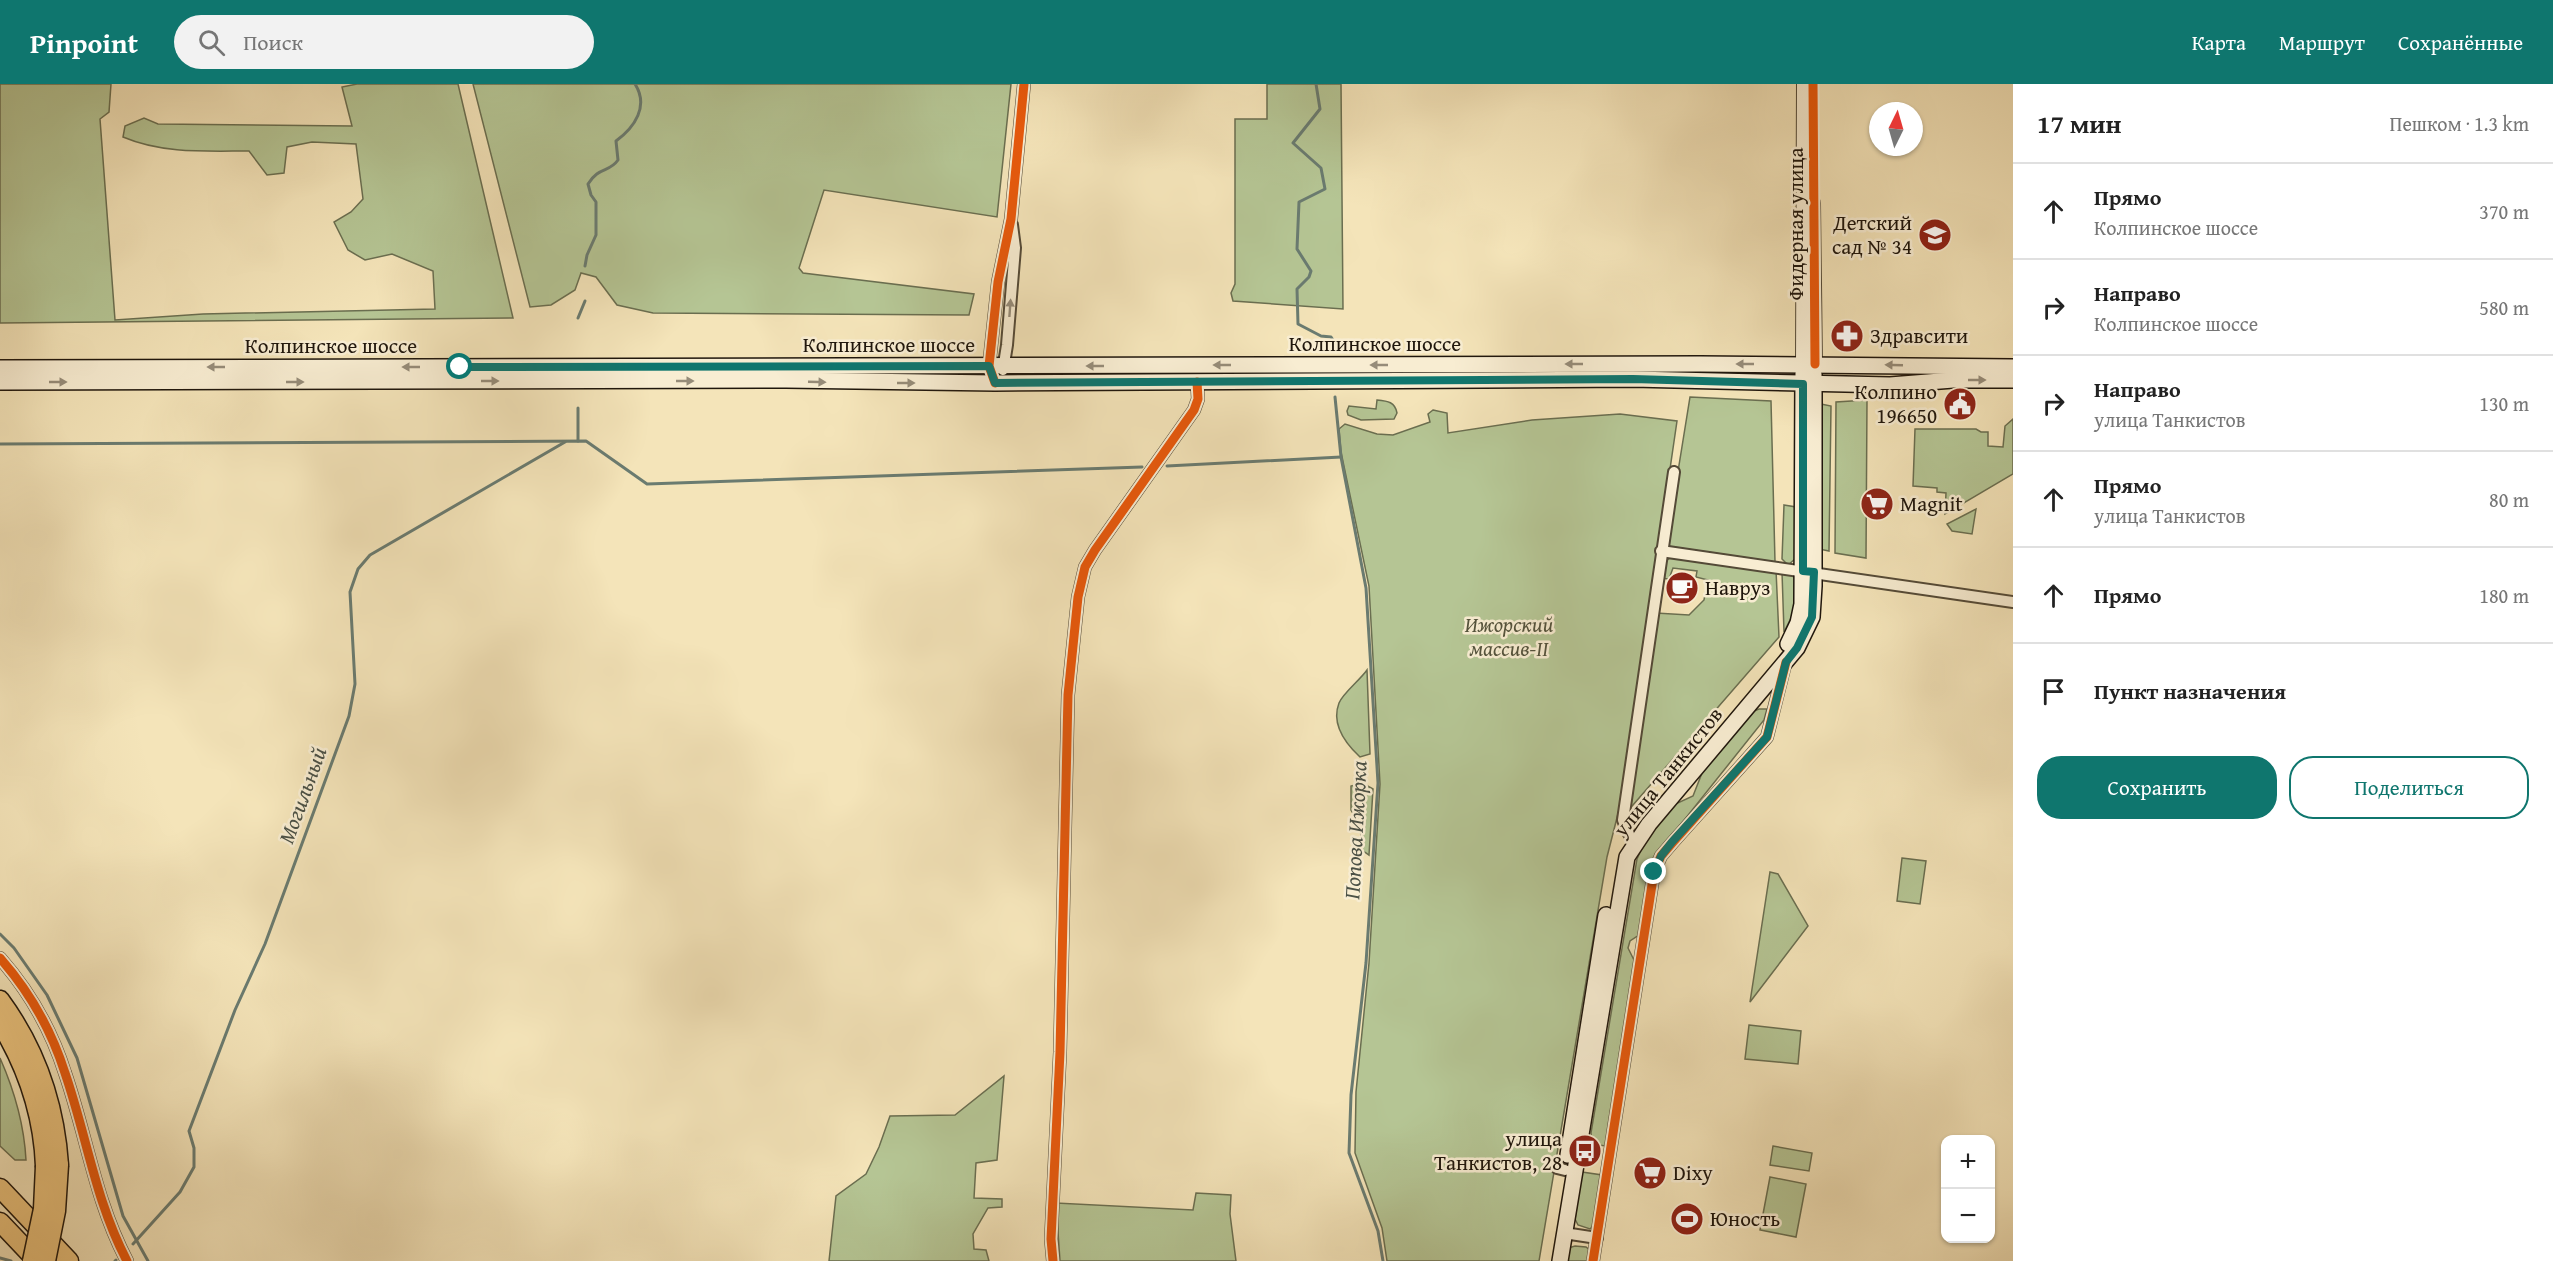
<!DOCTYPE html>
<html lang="ru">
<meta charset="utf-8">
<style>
body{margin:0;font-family:"Gentium Book Plus",serif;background:#f2f2f2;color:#222}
.controls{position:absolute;right:18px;bottom:18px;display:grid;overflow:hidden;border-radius:12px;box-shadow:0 2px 4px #0004}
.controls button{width:54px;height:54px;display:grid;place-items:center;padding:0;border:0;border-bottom:2px solid #e0e0e0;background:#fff;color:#222;font:30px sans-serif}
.compass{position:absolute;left:1869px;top:18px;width:54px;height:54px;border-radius:50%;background:#fff;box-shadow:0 2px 4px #0004;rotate:5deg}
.stop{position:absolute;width:18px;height:18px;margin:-14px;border:4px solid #0f766e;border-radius:50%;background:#fff}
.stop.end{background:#0f766e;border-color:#fff;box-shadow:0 2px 6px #0008}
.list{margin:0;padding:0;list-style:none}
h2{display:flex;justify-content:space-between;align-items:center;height:78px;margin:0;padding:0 24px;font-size:26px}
h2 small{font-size:20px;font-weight:400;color:#767676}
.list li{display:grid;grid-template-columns:39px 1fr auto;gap:18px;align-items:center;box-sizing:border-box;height:96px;padding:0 24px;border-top:2px solid #e0e0e0}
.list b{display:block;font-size:22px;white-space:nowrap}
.list p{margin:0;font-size:20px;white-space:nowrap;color:#767676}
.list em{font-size:20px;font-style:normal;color:#767676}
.actions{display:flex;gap:12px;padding:18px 24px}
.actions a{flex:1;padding:14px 0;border:2px solid #0f766e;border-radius:24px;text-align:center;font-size:21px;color:#0f766e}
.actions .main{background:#0f766e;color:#fff}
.icon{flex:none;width:33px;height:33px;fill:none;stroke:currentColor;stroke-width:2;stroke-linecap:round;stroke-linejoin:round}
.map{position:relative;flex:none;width:2013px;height:1177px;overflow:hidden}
header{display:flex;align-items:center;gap:36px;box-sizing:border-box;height:84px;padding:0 30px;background:#0f766e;color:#fff}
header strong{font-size:28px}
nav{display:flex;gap:33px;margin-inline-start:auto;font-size:21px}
.search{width:420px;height:54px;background:#f2f2f2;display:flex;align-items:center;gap:15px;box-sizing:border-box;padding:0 21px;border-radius:33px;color:#767676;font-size:22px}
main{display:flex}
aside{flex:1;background:#fff}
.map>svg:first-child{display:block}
.green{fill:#b5c594;stroke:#6a6e50;stroke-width:1.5}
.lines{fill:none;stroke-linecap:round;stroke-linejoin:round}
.stream{stroke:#6a7b70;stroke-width:3}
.minor-casing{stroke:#544a37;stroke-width:14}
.tertiary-casing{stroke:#544a37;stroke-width:16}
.secondary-casing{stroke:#1f160c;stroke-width:18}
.primary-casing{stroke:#1f160c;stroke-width:21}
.minor{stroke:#f8edd2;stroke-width:10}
.tertiary{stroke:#f8edd2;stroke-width:14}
.secondary{stroke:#f8edd2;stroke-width:15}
.primary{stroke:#eac27c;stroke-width:18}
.primary-bridge-casing{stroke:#1f160c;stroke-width:21;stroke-linecap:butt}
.primary-bridge{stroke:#eac27c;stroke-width:18}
.cycleway-casing{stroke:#f8edd2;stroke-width:13}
.cycleway{stroke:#e8590c;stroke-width:9}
.oneway{fill:#968c79}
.route{stroke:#0f766e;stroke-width:8}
.labels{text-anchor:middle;stroke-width:5;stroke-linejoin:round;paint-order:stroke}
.poi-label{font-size:21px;fill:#1f160c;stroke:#f8edd2;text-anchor:start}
.street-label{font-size:21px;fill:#1f160c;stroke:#f8edd2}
.park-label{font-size:21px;font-style:italic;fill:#54533c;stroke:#f8edd2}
.water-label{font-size:22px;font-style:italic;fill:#4b5146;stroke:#f8edd2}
</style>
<header>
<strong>Pinpoint</strong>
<div class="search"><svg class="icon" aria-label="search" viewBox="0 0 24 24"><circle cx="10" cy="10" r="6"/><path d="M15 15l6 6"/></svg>Поиск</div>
<nav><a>Карта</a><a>Маршрут</a><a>Сохранённые</a></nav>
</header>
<main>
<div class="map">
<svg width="2013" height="1177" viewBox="0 0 2013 1177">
<rect width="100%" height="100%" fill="#f4e4b9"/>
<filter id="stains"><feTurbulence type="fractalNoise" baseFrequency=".00333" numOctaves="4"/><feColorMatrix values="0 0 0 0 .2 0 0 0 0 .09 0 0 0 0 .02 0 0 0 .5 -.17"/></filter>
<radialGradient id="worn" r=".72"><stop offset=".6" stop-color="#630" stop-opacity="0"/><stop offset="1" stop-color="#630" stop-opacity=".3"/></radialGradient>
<!-- green -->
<g class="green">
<path d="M 0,0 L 111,0 L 109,28 L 100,35 L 115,236 L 203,230 L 435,225 L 433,187 L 392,170 L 365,176 L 348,166 L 334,138 L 351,128 L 363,115 L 356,60 L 312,58 L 287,63 L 284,89 L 267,91 L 249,67 C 207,67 163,70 123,53 L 125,42 L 144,34 L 158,40 L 352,42 L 342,3 L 357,0 L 458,0 L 513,234 L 0,239 Z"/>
<polygon points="473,0 1011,0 997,133 824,106 799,184 803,189 974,210 969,231 653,229 617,221 596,193 581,189 575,206 551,221 530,223"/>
<polygon points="1267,0 1341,0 1343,225 1233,217 1231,209 1235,200 1235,35 1267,35"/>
<polygon points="1690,313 1771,317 1775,478 1666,462"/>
<path d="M 1377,316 C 1388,317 1395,318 1397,329 L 1394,335 L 1361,336 L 1348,331 L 1347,327 L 1349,322 L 1376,325 Z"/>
<polygon points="1867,316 1866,474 1835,469 1836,318"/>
<polygon points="1821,320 1831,322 1829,467 1819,465"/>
<polygon points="1433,326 1447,329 1448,349 1532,336 1620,330 1677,337 1622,714 1607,773 1539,1177 1387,1177 1382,1144 1355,1069 1356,1008 1369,879 1380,700 1369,502 1341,368 1339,345 1345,340 1377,350 1393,351 1430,338 1428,330"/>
<polygon points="2013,335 2013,390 1945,430 1946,409 1937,408 1937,404 1913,402 1915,345 1976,345 1981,348 1988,348 1988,362 2003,363 2005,342"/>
<polygon points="1784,421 1796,423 1795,475 1788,481 1782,475"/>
<polygon points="1976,425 1972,450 1952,447 1947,440"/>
<polygon points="1674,471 1776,486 1779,553 1626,729 1656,529 1689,531 1704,516 1708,496 1696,493 1697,487 1673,484 1669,495 1660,494 1662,480"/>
<polygon points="1782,488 1796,489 1794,528 1784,548"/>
<path d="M 1367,586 L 1370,670 L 1360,673 C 1346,660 1331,640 1339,619 C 1343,609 1360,596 1367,586 Z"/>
<polygon points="1759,625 1767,625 1764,636 1661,765 1642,849 1630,857 1628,864 1635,878 1607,1062 1597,1061 1592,1056 1591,1049 1637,775 1645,757 1671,722 1693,712 1704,684 1754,627"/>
<polygon points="1362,699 1373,705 1369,771 1362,766 1360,741 1351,726 1351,702"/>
<polygon points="1902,774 1926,777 1920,820 1897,817"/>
<polygon points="1770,788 1778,790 1808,842 1750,918"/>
<polygon points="1749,941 1801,947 1798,980 1745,975"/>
<path d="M 0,974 C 15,1008 24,1039 26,1076 L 15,1076 L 0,1062 Z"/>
<polygon points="1004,992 997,1076 976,1079 974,1114 1002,1115 1002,1123 988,1124 973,1150 974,1165 986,1166 989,1177 829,1177 836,1112 866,1090 879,1063 890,1032 955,1031"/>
<polygon points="1773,1062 1812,1069 1809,1087 1770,1081"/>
<polygon points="1582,1088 1602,1091 1595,1140 1590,1145 1578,1141 1575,1135"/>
<polygon points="1770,1093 1806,1100 1796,1153 1760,1146"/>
<polygon points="1196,1109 1231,1111 1230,1130 1236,1177 1060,1177 1056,1119 1193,1126"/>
<polygon points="1575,1162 1586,1163 1591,1167 1589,1177 1566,1177 1568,1164"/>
</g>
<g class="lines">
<!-- stream -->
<g class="stream">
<polyline points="1316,0 1320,25 1293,59 1321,84 1325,105 1299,118 1297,165 1311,187 1309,193 1297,205 1298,240 1321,252 1331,253 1335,259"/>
<path d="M 585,182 L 587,171 L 596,151 L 596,118 L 591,111 L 588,100 C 599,82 609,89 618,76 L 616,57 C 635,43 649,22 635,0"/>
<polyline points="578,234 585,217"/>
<polyline points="1335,313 1341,373 1366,504 1378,699 1366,879 1351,1011 1349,1069 1378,1147 1383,1177"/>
<polyline points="578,357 578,324"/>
<polyline points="0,360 586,357 647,400 1142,383"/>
<polyline points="1167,382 1341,373"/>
<polyline points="0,850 14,864 47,911 77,974 123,1132 148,1177"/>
<polyline points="133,1160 180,1108 194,1083 194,1064 189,1047 235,926 265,860 349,632 355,600 350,508 358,485 370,471 565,358"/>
<polyline points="0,1174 11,1177"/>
<polyline points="115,1177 116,1176"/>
</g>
<!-- minor casing -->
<g class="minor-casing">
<g id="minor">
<polyline points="1003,286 1007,261 1015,164 1012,141"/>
<polyline points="995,299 989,282 998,198 1011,135 1024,0"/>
<polyline points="1661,467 2013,518"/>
<polyline points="1629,750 1623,736 1674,388"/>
<path d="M 0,874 C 29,907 52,948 65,989 C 87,1053 95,1116 127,1177"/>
<polyline points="1557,1084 1565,1086"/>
<polyline points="1564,1149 1597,1154"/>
<polyline points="1053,1177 1051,1155 1060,968 1068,611 1078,513 1085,483 1095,466 1194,326 1198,315 1197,298"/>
<polyline points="1593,1177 1654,788 1661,772 1673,758 1767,653 1785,581"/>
</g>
</g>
<!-- tertiary casing -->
<g class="tertiary-casing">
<g id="tertiary">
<polyline points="1813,119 1815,280"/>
<polyline points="1803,280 1804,0"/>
</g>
</g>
<!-- secondary casing -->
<g class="secondary-casing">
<g id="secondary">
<polyline points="0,284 1700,280 2013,283"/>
<polyline points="0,298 786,296 995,299 1633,295 1890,301 1953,296 2013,296"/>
<polyline points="1788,560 1798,539 1802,520 1803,289"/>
<polyline points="1568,1071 1606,831"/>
<polyline points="1560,1177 1627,773 1649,740 1797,564 1812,533 1814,502 1814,290"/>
</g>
</g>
<!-- primary casing -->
<g class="primary-casing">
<g id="primary">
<path d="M 0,916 C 36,965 55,1021 59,1081"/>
<path d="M 0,939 C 27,983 43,1030 45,1082"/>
<polyline points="0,1104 69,1177"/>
<polyline points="0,1138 37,1177"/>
</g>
</g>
<!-- minor -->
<use href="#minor" class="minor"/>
<!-- tertiary -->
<use href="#tertiary" class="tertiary"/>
<!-- secondary -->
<use href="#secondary" class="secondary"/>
<!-- primary -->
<use href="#primary" class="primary"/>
<!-- primary-bridge casing -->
<g class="primary-bridge-casing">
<g id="primary-bridge">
<polyline points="32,1177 43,1125 45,1082"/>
<polyline points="46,1177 56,1127 59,1081"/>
</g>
</g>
<!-- primary-bridge -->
<use href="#primary-bridge" class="primary-bridge"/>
<!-- cycleway casing -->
<g class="cycleway-casing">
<g id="cycleway">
<polyline points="1813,0 1815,280"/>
<polyline points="995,299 989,282 998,198 1011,135 1024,0"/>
<path d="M 0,874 C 29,907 52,948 65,989 C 87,1053 95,1116 127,1177"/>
<polyline points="1053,1177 1051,1155 1060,968 1068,611 1078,513 1085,483 1095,466 1194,326 1198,315 1197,298"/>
<polyline points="1593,1177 1654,788 1661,772 1673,758 1767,653 1786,578"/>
</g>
</g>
<!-- cycleway -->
<use href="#cycleway" class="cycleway"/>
</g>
<!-- one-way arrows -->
<defs><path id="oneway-solid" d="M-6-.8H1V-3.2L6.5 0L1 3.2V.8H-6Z" transform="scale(1.5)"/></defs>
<g class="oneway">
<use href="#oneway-solid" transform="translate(1010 224) rotate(-86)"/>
<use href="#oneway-solid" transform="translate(1574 280) rotate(180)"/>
<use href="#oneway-solid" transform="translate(1745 280) rotate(-180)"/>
<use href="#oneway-solid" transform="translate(1222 281) rotate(-180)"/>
<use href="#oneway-solid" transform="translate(1379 281) rotate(180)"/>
<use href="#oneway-solid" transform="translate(1894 281) rotate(-178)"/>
<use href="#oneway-solid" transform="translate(1095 282) rotate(180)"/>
<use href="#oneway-solid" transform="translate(216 283) rotate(180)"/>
<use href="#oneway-solid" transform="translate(411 283) rotate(180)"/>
<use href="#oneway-solid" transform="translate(1977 296)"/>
<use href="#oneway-solid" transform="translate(490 297)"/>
<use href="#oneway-solid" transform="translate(685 297)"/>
<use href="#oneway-solid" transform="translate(58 298)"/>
<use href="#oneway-solid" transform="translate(295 298)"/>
<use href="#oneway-solid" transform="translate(817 298) rotate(2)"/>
<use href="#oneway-solid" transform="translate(906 299)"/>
</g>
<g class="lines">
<!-- route -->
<polyline class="route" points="460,283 989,282 995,299 1633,295 1803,300 1803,487 1814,488 1812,533 1797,564 1786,578 1767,653 1672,758 1661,772 1654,788"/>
</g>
<!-- icons -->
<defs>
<g id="school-disc" transform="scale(1.725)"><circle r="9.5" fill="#8f2418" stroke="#f8edd2"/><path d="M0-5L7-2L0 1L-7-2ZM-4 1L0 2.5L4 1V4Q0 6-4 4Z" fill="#fff"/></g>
<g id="pharmacy-disc" transform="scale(1.725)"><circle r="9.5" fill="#8f2418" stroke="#f8edd2"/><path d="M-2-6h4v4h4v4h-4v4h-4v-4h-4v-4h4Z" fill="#fff"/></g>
<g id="civic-disc" transform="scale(1.725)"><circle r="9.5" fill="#8f2418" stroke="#f8edd2"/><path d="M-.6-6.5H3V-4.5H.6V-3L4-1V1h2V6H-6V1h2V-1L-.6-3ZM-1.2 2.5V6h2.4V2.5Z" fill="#fff"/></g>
<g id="supermarket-disc" transform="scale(1.725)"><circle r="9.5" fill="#8f2418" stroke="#f8edd2"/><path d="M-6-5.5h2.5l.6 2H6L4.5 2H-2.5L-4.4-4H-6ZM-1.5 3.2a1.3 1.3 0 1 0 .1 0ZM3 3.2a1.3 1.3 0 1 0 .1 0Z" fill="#fff"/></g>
<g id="cafe-disc" transform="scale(1.725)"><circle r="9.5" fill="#8f2418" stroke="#f8edd2"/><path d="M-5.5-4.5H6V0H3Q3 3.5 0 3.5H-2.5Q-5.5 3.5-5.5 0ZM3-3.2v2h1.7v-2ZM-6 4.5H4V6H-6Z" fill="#fff"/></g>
<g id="bus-disc" transform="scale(1.725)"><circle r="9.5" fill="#8f2418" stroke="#f8edd2"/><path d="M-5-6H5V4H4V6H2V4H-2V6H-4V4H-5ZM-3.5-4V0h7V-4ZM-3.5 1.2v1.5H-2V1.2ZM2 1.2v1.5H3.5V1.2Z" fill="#fff"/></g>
<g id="stadium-disc" transform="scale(1.725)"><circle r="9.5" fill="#8f2418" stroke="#f8edd2"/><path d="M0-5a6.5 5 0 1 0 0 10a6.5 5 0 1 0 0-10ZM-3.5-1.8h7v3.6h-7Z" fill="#fff"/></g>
</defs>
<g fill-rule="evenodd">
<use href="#school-disc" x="1935" y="151"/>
<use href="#pharmacy-disc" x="1847" y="252"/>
<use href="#civic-disc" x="1960" y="320"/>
<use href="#supermarket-disc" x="1877" y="420"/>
<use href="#cafe-disc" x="1682" y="504"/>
<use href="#bus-disc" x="1585" y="1067"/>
<use href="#supermarket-disc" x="1650" y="1089"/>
<use href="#stadium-disc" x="1687" y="1135"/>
</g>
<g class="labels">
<!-- poi labels -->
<g class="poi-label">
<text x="1912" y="146" text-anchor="end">Детский<tspan x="1912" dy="24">сад № 34</tspan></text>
<text x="1870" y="259">Здравсити</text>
<text x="1937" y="315" text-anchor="end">Колпино<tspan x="1937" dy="24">196650</tspan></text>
<text x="1900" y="427">Magnit</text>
<text x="1705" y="511">Навруз</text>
<text x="1562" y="1062" text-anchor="end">улица<tspan x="1562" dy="24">Танкистов, 28</tspan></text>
<text x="1673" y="1096">Dixy</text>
<text x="1710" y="1142">Юность</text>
</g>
<!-- street labels -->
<g class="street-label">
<text transform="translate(1796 140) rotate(-90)" y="7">Фидерная улица</text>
<text x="1375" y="267">Колпинское шоссе</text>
<text x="889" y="268">Колпинское шоссе</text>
<text x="331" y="269">Колпинское шоссе</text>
<text transform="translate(1668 688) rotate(-51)" y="7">улица Танкистов</text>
</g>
<!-- park labels -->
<g class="park-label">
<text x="1509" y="548">Ижорский<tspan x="1509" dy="24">массив-II</tspan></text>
</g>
<!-- water labels -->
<g class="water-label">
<text transform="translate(302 711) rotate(-70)" y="8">Могильный</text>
<text transform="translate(1355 746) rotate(-87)" y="8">Попова Ижорка</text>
</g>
</g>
<rect width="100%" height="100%" filter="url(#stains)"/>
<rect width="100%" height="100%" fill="url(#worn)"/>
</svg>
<div class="controls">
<button>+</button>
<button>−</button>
</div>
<svg class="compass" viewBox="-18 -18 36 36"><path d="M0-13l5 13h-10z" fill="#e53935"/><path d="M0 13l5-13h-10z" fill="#767676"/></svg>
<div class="stop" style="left:460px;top:283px"></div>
<div class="stop end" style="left:1654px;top:788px"></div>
</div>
<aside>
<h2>17 мин<small>Пешком · 1.3 km</small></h2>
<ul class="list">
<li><svg class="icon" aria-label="ahead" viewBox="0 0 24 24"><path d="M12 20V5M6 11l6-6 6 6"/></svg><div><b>Прямо</b><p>Колпинское шоссе</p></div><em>370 m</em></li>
<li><svg class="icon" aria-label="right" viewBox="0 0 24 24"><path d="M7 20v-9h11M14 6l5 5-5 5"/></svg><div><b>Направо</b><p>Колпинское шоссе</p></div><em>580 m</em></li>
<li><svg class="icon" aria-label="right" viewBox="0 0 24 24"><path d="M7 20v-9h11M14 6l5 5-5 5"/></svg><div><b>Направо</b><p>улица Танкистов</p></div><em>130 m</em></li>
<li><svg class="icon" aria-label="ahead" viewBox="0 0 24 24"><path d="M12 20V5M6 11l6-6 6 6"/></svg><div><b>Прямо</b><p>улица Танкистов</p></div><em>80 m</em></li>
<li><svg class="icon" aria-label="ahead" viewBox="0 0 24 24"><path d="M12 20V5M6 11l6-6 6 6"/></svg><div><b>Прямо</b></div><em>180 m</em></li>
<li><svg class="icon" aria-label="arrive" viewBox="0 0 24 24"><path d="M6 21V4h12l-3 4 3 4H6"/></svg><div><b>Пункт назначения</b></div></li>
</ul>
<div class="actions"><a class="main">Сохранить</a><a>Поделиться</a></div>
</aside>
</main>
